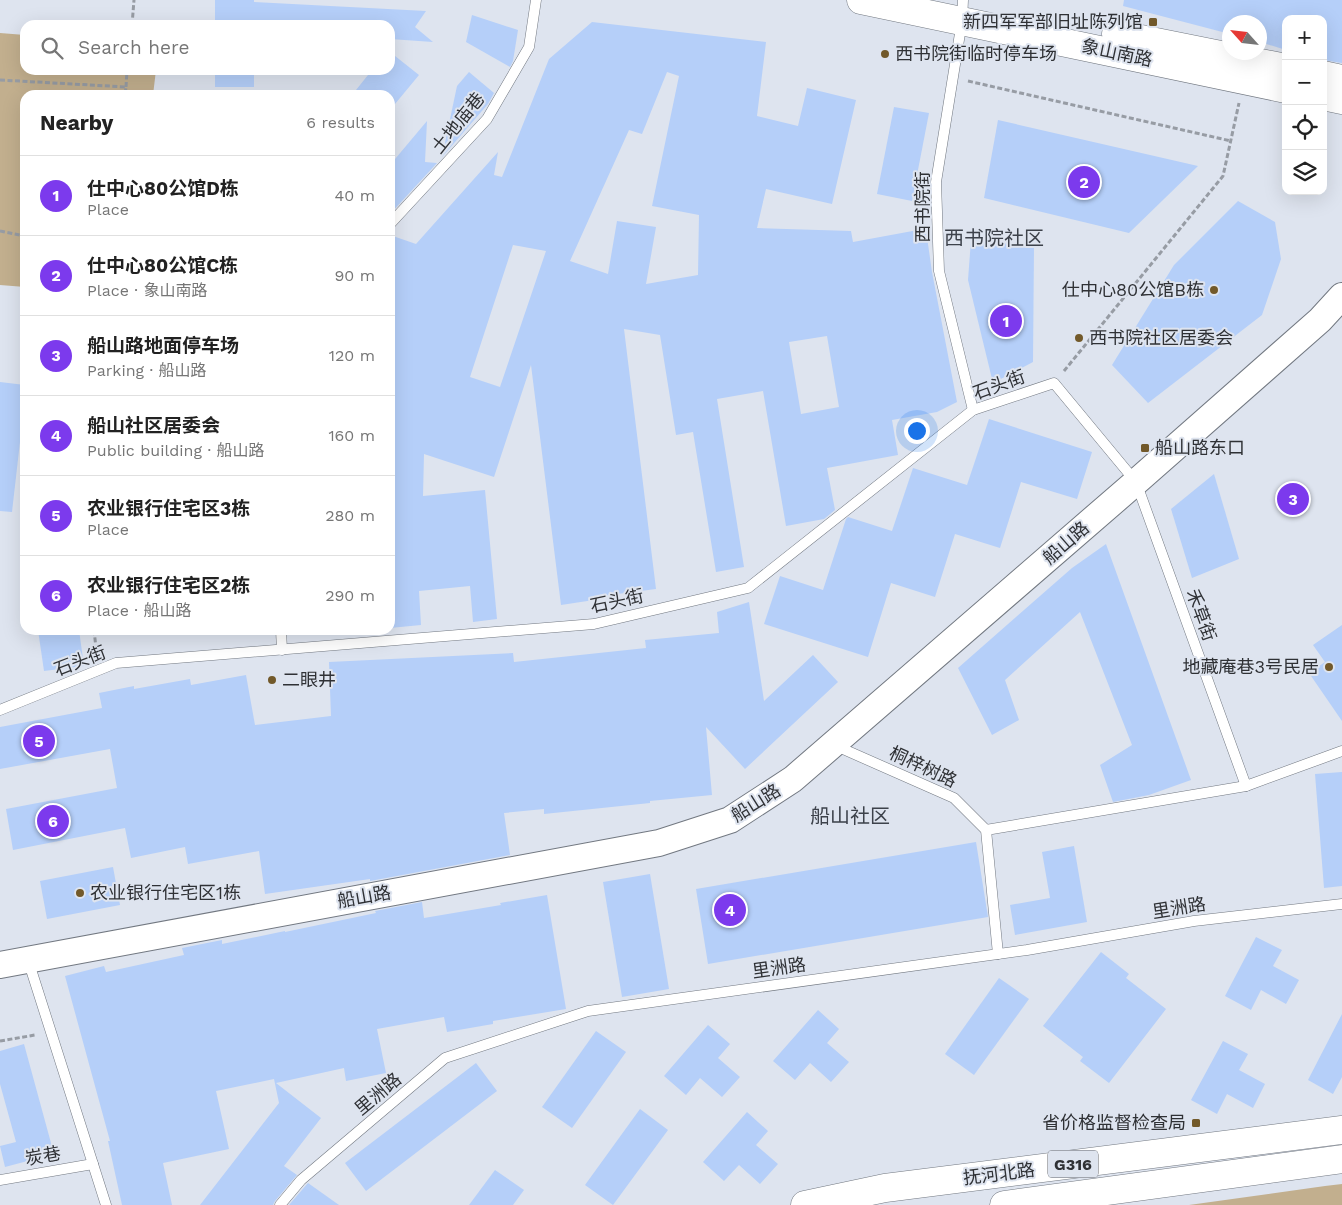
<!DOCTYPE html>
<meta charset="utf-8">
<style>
body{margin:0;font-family:"Work Sans","Noto Sans SC",sans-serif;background:#f2f2f2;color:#222}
.controls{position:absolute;right:15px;top:15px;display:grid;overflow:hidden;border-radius:10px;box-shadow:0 5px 20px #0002}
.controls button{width:45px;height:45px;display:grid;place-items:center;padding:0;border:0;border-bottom:1px solid #e0e0e0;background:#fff;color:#222;font:25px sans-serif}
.compass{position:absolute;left:1222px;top:15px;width:45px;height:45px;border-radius:50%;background:#fff;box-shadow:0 5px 20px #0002;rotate:297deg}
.you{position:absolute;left:916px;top:430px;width:18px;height:18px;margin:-12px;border:4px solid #fff;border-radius:50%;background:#1a73e8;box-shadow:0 0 0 8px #1a73e833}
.badge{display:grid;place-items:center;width:32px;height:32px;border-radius:50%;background:#7c3aed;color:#fff;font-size:16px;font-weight:700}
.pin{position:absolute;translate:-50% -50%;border:2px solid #fff;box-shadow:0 1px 5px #0006}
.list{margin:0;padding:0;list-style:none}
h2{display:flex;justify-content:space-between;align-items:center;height:65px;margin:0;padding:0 20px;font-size:21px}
h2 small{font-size:16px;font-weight:400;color:#767676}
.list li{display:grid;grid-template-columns:32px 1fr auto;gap:15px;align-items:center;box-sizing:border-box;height:80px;padding:0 20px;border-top:1px solid #e0e0e0}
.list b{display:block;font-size:19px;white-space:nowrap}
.list p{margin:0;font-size:16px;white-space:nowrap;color:#767676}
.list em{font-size:16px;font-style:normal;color:#767676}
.icon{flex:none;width:28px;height:28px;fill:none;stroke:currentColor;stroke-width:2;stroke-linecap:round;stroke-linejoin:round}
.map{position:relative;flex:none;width:1342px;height:1205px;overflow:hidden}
.search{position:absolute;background:#fff;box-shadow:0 5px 20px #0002;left:20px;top:20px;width:375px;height:55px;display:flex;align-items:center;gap:12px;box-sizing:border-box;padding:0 18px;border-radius:15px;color:#767676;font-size:19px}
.panel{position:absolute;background:#fff;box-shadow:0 5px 20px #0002;left:20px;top:90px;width:375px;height:545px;border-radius:15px}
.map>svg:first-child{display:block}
.green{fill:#c2af8e}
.building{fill:#b5cff9;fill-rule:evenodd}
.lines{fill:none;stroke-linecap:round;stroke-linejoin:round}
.service-casing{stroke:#727881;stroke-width:11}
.tertiary-casing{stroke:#727881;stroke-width:28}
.primary-casing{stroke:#727881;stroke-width:29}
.path{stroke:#979ca4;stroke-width:3;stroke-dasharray:5 2.5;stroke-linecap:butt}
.service{stroke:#fff;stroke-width:10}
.tertiary{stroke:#fff;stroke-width:26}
.primary{stroke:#fff;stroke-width:28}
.poi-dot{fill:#72592a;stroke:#dee4ef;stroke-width:2}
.labels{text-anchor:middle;stroke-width:4;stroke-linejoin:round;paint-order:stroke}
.shield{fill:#dee4ef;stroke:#64676d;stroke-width:1}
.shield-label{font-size:16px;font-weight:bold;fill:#2f3135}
.poi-label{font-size:18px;fill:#2f3135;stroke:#dee4ef;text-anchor:start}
.street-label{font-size:18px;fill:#2f3135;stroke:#dee4ef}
.quarter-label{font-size:20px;fill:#3d424b;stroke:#dee4ef}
</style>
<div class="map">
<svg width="1342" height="1205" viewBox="0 0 1342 1205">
<rect width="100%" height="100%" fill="#dee4ef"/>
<!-- green -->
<g class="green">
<polygon points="0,33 25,35 25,70 156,70 153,95 25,95 25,287 0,285"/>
<polygon points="1342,1184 1342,1205 1189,1205 1325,1186"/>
</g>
<!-- building -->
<g class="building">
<polygon points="215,0 254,0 254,2 426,11 415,27 433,42 390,39 390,25 215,25"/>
<polygon points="1124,0 1342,0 1342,63 1323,60 1323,19 1286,19 1286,50 1260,42 1260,22 1230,22 1230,34 1123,6"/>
<polygon points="472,15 518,30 513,61 510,67 466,42"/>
<path d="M 592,22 L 766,42 L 757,116 L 798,126 L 807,88 L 856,100 L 832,204 L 766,189 L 757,228 L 851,231 L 853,242 L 918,230 L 926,230 L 932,272 L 957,402 L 937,412 L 892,420 L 898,455 L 827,468 L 835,510 L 824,519 L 786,526 L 763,391 L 717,399 L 744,567 L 716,572 L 693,432 L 676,435 L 660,335 L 624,329 L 656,589 L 594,597 L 594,600 L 561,605 L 531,365 L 494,477 L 424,454 L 423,496 L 485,490 L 497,619 L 473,622 L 470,586 L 419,591 L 421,625 L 390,628 L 390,235 L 416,244 L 498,152 L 494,175 L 502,177 L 549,59 ZM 667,72 L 679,76 L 652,206 L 699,215 L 698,275 L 646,284 L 656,227 L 617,221 L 608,274 L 570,261 L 629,130 L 642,134 ZM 513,245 L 546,251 L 500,387 L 470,377 ZM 827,336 L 839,407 L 801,414 L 789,342 Z"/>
<polygon points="390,52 419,75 390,110 390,95 352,95 372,70 390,70"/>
<rect x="215" y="70" width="39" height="17"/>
<polygon points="469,72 494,93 488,104 442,157 457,86"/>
<polygon points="894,107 929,113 912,201 877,194"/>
<polygon points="998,120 1198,166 1129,233 984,198"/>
<polygon points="427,121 425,162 437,163 390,214 390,165"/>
<polygon points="1238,201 1275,222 1281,259 1262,315 1148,403 1112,365 1174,265"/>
<polygon points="971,240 1034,246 1033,362 993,383 968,280"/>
<polygon points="0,382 25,385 25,398 12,512 0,511"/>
<polygon points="989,419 1092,452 1077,499 1021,482 1000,548 955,534 935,597 891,583 868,657 764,624 780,576 823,590 846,519 848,517 892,531 913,468 967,485"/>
<polygon points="1214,474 1239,559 1192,578 1171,509"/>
<polygon points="1106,544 1191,780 1149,795 1113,802 1100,765 1132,745 1080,612 1005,680 1019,720 992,735 958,668 1072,568"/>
<polygon points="749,602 764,701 813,655 838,682 745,769 706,727 712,795 650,801 650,803 544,814 544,809 504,813 510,855 370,881 370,879 265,894 259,851 188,864 185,847 131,858 125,828 13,850 6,809 117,788 110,749 0,769 0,727 102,708 99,693 134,686 134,689 190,679 191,685 246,675 255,725 331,716 329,662 513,653 514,662 646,648 645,640 719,633 717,612"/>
<polygon points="1342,625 1342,721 1309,673 1325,662 1313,645"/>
<polygon points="38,630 79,630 84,666 44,671"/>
<polygon points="1342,772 1342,886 1324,888 1315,774"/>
<polygon points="976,842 988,917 708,964 696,889"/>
<polygon points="1074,846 1087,922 1015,935 1010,905 1050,898 1042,852"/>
<polygon points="113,867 120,905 47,919 40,881"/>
<polygon points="650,874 669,989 622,997 603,882"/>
<polygon points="547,895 566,1009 493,1021 493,1024 447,1032 444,1017 377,1029 386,1073 346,1081 344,1068 276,1083 321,1118 284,1166 297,1175 275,1201 273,1205 200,1205 279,1103 274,1079 216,1091 229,1149 163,1163 172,1205 122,1205 108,1141 110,1141 65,976 104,966 106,972 184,955 182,948 222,940 222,944 285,931 285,932 376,913 375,911 422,902 424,918 501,905 500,903"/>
<polygon points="1256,937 1282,950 1273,966 1299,980 1286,1004 1261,990 1251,1010 1225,996"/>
<polygon points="1101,952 1129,974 1126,978 1166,1009 1109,1083 1080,1061 1083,1057 1043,1026"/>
<polygon points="999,978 1029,999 974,1075 945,1054"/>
<polygon points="818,1010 839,1029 827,1043 849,1062 831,1082 810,1063 795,1080 773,1061"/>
<polygon points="1342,1014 1342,1077 1333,1094 1308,1080"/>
<polygon points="708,1025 730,1044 718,1058 740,1077 722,1097 700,1078 686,1095 664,1076"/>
<polygon points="596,1031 626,1052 572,1128 542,1107"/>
<polygon points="1223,1041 1248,1054 1239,1070 1265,1084 1253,1108 1227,1094 1217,1114 1191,1100"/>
<polygon points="24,1044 54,1154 5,1167 0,1146 16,1142 0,1084 0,1051"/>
<polygon points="476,1063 497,1091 366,1191 345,1163"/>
<polygon points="640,1109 668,1130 613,1205 585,1185"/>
<polygon points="747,1112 768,1131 756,1145 778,1164 760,1184 739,1165 724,1181 703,1162"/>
<polygon points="495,1170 524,1190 513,1205 469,1205"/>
<polygon points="308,1183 339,1205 289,1205"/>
</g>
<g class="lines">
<!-- service casing -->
<g class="service-casing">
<g id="service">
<polyline points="963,0 962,21 936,182 939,271 973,410"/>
<polyline points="390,224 487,119 529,47 536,0"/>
<polyline points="281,630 282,650"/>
<polyline points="0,710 116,663 594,624 748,588 973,410 1054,383 1136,482 1246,786 1342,751"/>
<polyline points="834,745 954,798 986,830 998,954"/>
<polyline points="986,830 1246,786"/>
<polyline points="28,960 106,1205"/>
<polyline points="0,1180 93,1164"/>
<polyline points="280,1205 301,1180 445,1058 588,1011 1027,950 1194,921 1342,904"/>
</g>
</g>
<!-- tertiary casing -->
<g class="tertiary-casing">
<polyline id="tertiary" points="0,965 659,843 730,820 793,779 1136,482 1320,320 1342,296"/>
</g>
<!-- primary casing -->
<g class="primary-casing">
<g id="primary">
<polyline points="861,0 1286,89"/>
<polyline points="1116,34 1286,68"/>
<polyline points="1323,75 1342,79"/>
<polyline points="1323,96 1342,100"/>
<polyline points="805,1205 885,1188 1342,1130"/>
<polyline points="1004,1205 1342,1159"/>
</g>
</g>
<!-- path -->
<g class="path">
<polyline points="132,25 134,0"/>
<polyline points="0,80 126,87 125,95"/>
<polyline points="968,81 1231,141"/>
<polyline points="126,87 127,70"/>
<polyline points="0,231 25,236"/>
<polyline points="1064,371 1223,176 1239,103"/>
<polyline points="94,630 96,648 102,652"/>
<polyline points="0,1041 35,1035"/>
</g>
<!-- service -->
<use href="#service" class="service"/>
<!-- tertiary -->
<use href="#tertiary" class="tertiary"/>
<!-- primary -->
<use href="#primary" class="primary"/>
</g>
<!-- markers -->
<g class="poi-dot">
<rect x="1148" y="17" width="10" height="10" rx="2.5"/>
<circle cx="885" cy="54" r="5"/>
<circle cx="1214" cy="290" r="5"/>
<circle cx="1079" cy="338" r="5"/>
<rect x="1140" y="443" width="10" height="10" rx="2.5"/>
<circle cx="1329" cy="667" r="5"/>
<circle cx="272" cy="680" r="5"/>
<circle cx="80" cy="893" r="5"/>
<rect x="1191" y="1118" width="10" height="10" rx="2.5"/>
</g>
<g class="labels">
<!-- shield labels -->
<rect class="shield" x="1048" y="1150.5" width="50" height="27" rx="4"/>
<g class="shield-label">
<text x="1073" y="1170">G316</text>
</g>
<!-- poi labels -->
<g class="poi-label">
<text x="1143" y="28" text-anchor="end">新四军军部旧址陈列馆</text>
<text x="895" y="60">西书院街临时停车场</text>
<text x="1204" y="296" text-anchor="end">仕中心80公馆B栋</text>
<text x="1089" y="344">西书院社区居委会</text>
<text x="1155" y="454">船山路东口</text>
<text x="1319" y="673" text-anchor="end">地藏庵巷3号民居</text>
<text x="282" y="686">二眼井</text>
<text x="90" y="899">农业银行住宅区1栋</text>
<text x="1186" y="1129" text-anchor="end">省价格监督检查局</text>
</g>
<!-- street labels -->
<g class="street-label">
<text transform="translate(1117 53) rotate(12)" y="6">象山南路</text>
<text transform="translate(458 123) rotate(-51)" y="6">土地庙巷</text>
<text transform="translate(923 207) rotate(-90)" y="6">西书院街</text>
<text transform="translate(999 385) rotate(-20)" y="6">石头街</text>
<text transform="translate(1066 543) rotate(-41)" y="6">船山路</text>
<text transform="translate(617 601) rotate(-12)" y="6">石头街</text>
<text transform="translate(1201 615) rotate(70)" y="6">禾草街</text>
<text transform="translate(80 661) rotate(-21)" y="6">石头街</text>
<text transform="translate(923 767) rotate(25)" y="6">桐梓树路</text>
<text transform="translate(756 803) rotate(-32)" y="6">船山路</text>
<text transform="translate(364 897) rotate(-10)" y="6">船山路</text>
<text transform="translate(1179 908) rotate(-9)" y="6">里洲路</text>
<text transform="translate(779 968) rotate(-8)" y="6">里洲路</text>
<text transform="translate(378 1094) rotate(-40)" y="6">里洲路</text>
<text transform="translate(43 1156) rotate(-10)" y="6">炭巷</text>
<text transform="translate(999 1174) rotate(-7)" y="6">抚河北路</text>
</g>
<!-- quarter labels -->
<g class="quarter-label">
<text x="994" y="245">西书院社区</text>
<text x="850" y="823">船山社区</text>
</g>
</g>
</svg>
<div class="controls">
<button>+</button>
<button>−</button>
<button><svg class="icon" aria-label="locate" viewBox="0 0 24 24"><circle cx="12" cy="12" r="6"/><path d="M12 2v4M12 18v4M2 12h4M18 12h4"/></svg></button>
<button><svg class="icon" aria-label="layers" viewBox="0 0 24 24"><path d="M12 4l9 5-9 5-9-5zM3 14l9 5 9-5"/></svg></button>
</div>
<svg class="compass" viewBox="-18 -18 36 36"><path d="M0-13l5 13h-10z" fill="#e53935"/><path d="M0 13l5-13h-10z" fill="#767676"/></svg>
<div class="you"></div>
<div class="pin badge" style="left:1006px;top:321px">1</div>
<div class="pin badge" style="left:1084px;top:182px">2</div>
<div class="pin badge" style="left:1293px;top:499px">3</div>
<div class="pin badge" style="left:730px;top:910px">4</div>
<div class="pin badge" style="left:39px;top:741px">5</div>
<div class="pin badge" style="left:53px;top:821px">6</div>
<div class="search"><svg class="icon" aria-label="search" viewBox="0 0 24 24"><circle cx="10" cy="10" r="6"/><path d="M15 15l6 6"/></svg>Search here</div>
<section class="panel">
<h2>Nearby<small>6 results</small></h2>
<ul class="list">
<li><span class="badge">1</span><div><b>仕中心80公馆D栋</b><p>Place</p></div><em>40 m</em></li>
<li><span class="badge">2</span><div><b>仕中心80公馆C栋</b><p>Place · 象山南路</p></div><em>90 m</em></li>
<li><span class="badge">3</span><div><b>船山路地面停车场</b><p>Parking · 船山路</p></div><em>120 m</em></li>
<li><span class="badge">4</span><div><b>船山社区居委会</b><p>Public building · 船山路</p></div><em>160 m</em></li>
<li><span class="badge">5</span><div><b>农业银行住宅区3栋</b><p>Place</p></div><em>280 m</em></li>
<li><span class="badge">6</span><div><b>农业银行住宅区2栋</b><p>Place · 船山路</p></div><em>290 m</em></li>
</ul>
</section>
</div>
